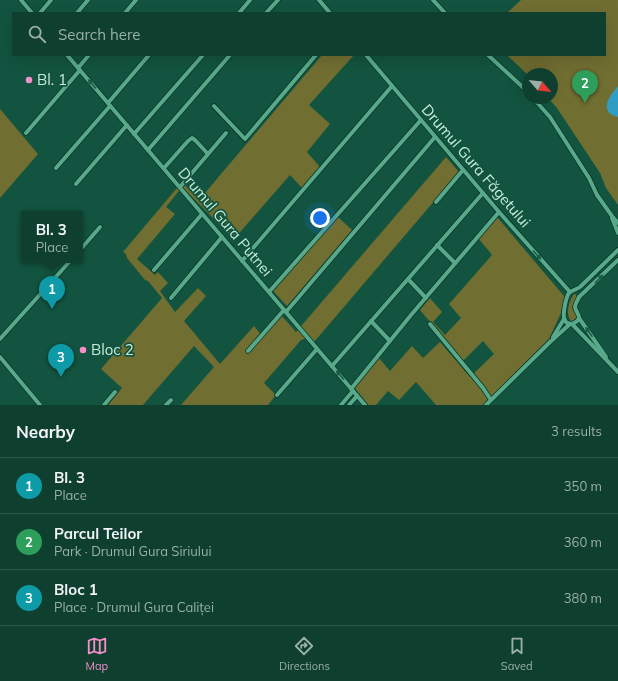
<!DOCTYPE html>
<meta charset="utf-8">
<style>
body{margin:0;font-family:Mulish,sans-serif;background:#174637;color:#f1f3f6}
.compass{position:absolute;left:522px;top:68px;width:36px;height:36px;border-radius:50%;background:#0e3f2f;box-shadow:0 4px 16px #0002;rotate:118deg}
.you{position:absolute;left:320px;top:218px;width:14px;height:14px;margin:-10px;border:3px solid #fff;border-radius:50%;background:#1a73e8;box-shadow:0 0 0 6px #1a73e833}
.badge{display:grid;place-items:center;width:26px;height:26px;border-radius:50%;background:#f98fc9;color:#fff;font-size:13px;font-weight:700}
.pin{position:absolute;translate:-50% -33px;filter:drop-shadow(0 1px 2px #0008)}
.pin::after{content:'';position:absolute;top:21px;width:14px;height:12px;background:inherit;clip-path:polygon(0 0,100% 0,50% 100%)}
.popup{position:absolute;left:21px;top:211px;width:62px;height:52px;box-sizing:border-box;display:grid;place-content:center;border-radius:0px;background:#0e3f2f;filter:drop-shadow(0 1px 3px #0005);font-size:13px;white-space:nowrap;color:#9bafaa}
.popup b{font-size:15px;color:#f1f3f6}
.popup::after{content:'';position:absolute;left:50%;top:100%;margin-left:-8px;border:8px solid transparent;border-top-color:#0e3f2f}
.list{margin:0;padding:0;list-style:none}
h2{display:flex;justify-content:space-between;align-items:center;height:52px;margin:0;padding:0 16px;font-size:17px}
h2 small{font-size:13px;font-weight:400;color:#9bafaa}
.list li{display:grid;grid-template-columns:26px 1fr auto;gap:12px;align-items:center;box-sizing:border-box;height:56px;padding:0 16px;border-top:1px solid #2e584b}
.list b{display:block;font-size:15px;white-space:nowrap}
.list p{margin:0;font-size:13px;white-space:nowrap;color:#9bafaa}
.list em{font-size:13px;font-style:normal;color:#9bafaa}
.icon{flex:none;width:22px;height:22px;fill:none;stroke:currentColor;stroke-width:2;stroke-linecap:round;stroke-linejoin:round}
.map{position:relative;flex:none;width:618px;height:405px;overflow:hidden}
.search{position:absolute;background:#0e3f2f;box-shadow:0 4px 16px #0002;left:12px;right:12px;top:12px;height:44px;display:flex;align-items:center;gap:10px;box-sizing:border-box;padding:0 14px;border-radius:0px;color:#9bafaa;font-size:15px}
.sheet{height:220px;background:#0e3f2f}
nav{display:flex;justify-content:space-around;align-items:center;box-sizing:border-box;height:56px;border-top:1px solid #2e584b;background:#0e3f2f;font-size:11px;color:#9bafaa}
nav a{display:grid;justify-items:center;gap:2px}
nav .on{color:#f98fc9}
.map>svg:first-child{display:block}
.green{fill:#706e30}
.water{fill:#319dc5}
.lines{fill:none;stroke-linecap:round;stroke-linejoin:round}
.minor-casing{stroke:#083628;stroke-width:5.5}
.minor{stroke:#58a88a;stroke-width:4}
.oneway{fill:#195c46}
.poi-dot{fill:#f98fc9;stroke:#12543f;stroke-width:1.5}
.labels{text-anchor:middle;stroke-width:3.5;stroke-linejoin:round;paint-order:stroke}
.poi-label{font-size:15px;fill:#c5ecdb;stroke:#12543f;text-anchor:start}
.street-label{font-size:15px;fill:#c5ecdb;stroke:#12543f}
</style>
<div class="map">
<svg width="618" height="405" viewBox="0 0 618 405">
<rect width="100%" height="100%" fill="#12543f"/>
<!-- green -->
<g class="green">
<polygon points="521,0 618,0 618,205 606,188 600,173 557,108 548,98 552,98 552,74 528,74 528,75 507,55 605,55 605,13 507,13"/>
<polygon points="322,55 354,55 309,105 330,124 307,152 320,167 302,188 290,175 234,239 182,187 166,207 175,214 137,259 155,275 158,272 168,283 160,291 175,312 198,288 206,296 184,321 220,364 254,326 262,336 281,315 296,332 446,157 459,172 314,342 310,337 301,340 264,383 276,395 268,405 181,405 214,367 194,346 143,405 108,405 122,388 101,369 162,298 148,281 145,280 127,258 126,254 123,252 182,182 199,200"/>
<polygon points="0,109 38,154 0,198"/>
<polygon points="338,217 352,230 287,306 273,291"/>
<polygon points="497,217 564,296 564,300 561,313 549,339 483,405 436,405 416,382 399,400 388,391 376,405 368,405 354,387 379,358 390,371 412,346 423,358 440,342 470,377 494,354 483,341 463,361 420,310 430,298 442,312 433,322 445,335 461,318 449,304 492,255 479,239"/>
<path d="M 574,294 L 575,294 L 577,296 L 574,304 C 576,310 580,316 573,321 L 571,321 C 565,314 569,301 574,294 Z"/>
</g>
<!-- water -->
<path class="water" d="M 618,86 L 618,117 C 598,112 609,96 618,86 Z"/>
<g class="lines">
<!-- minor casing -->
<g class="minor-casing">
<g id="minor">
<polyline points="21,0 32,13"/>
<polyline points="319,0 330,13"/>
<polyline points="433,0 445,13"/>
<polyline points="40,13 51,0"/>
<polyline points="77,13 88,0"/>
<polyline points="125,13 136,0"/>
<polyline points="239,13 250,0"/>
<polyline points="266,13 278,0"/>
<polyline points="67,55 365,405"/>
<polyline points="366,55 499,212 570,292"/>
<polyline points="488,55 528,92"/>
<polyline points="78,68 89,55"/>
<polyline points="533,98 550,117 589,178 597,195 612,216 618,223"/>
<polyline points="108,103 149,55"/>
<polyline points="214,106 245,139 316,55"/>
<polyline points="26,133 80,70"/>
<polyline points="134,134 203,55"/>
<polyline points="148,150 230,55"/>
<polyline points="56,168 110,106"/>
<polyline points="164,168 188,141 192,138 195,140 208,154"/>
<polyline points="76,184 127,125"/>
<polyline points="180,187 226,133"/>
<polyline points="436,202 463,170"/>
<polyline points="612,218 618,233"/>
<polyline points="437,245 455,263"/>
<polyline points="80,250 100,227"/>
<path d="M 618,250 L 580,287 C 576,290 571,290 569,293 C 566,297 563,312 564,318 C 565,321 565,321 567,323 L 572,324 C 585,318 576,314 575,307 C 575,304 578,300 579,297 L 618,260"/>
<polyline points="242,261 392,86"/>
<polyline points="154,270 202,214"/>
<polyline points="408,279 426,298"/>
<polyline points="269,292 421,120"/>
<polyline points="171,298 222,237"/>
<polyline points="286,312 435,137"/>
<polyline points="579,318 606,357"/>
<polyline points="371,321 390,341"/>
<polyline points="430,324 483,388 491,400"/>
<polyline points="572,324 618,372"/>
<polyline points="553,337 564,319"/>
<polyline points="0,339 71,260"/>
<polyline points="248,351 284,310"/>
<polyline points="0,357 40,405"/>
<polyline points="332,366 483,193"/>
<polyline points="351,389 411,315 499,212"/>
<polyline points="277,395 317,349"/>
<polyline points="104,405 115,392"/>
<polyline points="166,405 171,400"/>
<polyline points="341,405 353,391"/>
<polyline points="349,405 357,396"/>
<polyline points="486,405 550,342 570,324"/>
</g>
</g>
<!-- minor -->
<use href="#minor" class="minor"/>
</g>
<!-- one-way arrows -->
<defs><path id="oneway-solid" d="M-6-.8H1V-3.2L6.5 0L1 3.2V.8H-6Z"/></defs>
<g class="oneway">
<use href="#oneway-solid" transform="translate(92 84) rotate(-130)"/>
<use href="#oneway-solid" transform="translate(537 255) rotate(48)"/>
<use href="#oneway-solid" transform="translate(599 279) rotate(-45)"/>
<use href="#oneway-solid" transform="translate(589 332) rotate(-125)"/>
<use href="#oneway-solid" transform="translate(340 375) rotate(-130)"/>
</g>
<!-- markers -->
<g class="poi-dot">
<circle cx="29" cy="80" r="4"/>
<circle cx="83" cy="350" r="4"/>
</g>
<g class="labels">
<!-- poi labels -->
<g class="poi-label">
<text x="37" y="85">Bl. 1</text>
<text x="91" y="355">Bloc 2</text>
</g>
<!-- street labels -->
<g class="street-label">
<text transform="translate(476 166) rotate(49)" y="5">Drumul Gura Făgetului</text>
<text transform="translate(225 222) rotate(50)" y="5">Drumul Gura Putnei</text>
</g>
</g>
</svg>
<svg class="compass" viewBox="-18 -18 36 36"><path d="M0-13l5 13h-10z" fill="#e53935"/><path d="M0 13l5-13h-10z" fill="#9bafaa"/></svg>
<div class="you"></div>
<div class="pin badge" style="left:52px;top:309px;background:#0f9aa8">1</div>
<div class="popup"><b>Bl. 3</b>Place</div>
<div class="pin badge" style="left:585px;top:103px;background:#2e9e5b">2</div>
<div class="pin badge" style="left:61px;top:377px;background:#0f9aa8">3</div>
<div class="search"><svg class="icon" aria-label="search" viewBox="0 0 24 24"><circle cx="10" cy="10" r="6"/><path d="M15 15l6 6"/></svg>Search here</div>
</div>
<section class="sheet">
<h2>Nearby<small>3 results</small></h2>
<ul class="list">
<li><span class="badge" style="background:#0f9aa8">1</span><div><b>Bl. 3</b><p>Place</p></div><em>350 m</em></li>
<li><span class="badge" style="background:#2e9e5b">2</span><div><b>Parcul Teilor</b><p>Park · Drumul Gura Siriului</p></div><em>360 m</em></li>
<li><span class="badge" style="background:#0f9aa8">3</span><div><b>Bloc 1</b><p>Place · Drumul Gura Caliței</p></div><em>380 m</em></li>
</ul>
</section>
<nav>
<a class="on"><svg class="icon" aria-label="map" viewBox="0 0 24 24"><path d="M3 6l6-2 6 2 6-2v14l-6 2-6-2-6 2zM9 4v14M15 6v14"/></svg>Map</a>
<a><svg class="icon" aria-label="directions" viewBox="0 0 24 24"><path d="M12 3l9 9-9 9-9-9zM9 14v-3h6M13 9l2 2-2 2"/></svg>Directions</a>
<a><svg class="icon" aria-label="saved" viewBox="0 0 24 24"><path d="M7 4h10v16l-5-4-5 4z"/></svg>Saved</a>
</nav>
